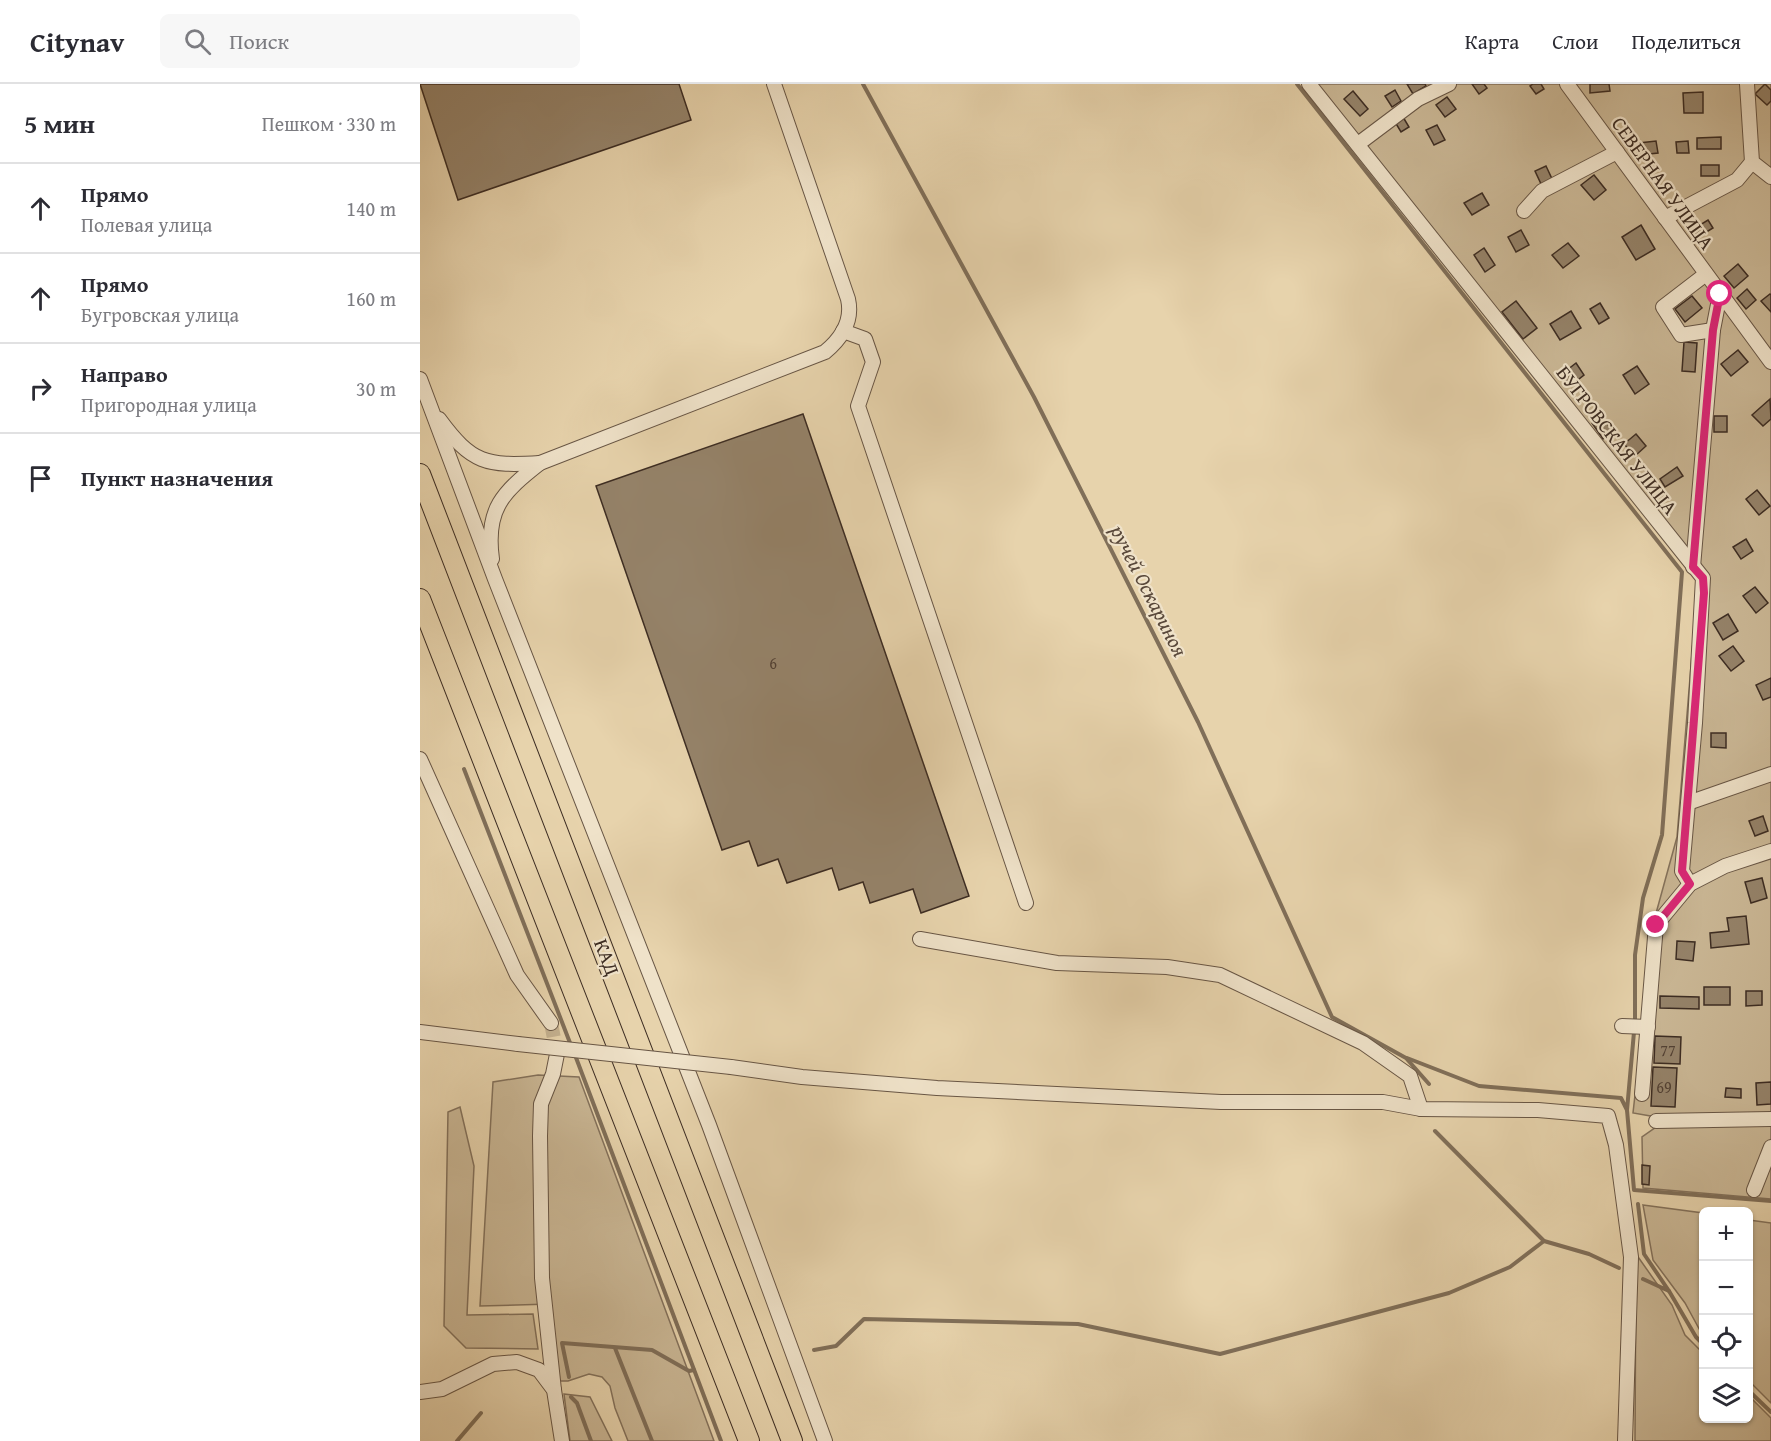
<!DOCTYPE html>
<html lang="ru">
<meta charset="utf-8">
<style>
body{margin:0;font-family:"Gentium Book Plus",serif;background:#f7f7f7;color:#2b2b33}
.controls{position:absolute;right:18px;bottom:18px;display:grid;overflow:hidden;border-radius:9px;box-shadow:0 2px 4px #0004}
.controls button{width:54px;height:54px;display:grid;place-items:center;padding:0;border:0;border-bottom:2px solid #e1e1e2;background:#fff;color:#2b2b33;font:30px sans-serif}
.stop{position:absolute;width:18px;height:18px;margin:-14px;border:4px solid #db2777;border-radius:50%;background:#fff}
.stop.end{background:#db2777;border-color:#fff;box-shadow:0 2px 6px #0008}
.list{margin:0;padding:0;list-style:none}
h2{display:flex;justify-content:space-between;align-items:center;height:78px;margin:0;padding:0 24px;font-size:26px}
h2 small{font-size:20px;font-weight:400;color:#7c7c81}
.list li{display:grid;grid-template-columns:39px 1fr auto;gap:18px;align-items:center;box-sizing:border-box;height:90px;padding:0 24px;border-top:2px solid #e1e1e2}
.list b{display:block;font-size:22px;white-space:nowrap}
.list p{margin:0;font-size:20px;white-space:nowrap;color:#7c7c81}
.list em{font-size:20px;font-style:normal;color:#7c7c81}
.icon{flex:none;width:33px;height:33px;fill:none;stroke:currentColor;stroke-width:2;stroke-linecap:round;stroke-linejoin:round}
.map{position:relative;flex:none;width:1351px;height:1357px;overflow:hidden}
header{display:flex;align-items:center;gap:36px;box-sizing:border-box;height:84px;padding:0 30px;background:#fff;border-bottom:2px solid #e1e1e2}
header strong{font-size:28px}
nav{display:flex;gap:33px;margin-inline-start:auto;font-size:21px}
.search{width:420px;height:54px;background:#f7f7f7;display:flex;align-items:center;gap:15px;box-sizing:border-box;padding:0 21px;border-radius:9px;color:#7c7c81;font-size:22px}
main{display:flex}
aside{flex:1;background:#fff}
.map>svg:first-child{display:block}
.green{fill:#cab795;stroke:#84725c;stroke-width:1.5}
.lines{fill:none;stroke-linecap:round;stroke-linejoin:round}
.stream{stroke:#806f59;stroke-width:4}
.building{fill:#95836a;stroke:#3d2d23;stroke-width:1.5}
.minor-tunnel{stroke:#c5b291;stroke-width:14;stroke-dasharray:14 7;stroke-linecap:butt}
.minor-casing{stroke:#685645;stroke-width:16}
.highway-casing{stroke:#3d2d23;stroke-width:22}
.minor{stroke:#efe2c9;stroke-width:14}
.highway{stroke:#e7d3ac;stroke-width:20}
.minor-bridge-casing{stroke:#685645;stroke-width:16;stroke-linecap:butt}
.minor-bridge{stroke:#efe2c9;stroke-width:14}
.route{stroke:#db2777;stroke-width:8}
.labels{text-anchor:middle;stroke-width:4.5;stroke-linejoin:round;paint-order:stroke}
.number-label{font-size:16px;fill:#534235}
.street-label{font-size:20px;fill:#3d2d23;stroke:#efe2c9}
.water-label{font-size:21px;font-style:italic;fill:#59483a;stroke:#efe2c9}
</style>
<header>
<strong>Citynav</strong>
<div class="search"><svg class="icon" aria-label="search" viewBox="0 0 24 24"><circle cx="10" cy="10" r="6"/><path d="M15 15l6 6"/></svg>Поиск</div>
<nav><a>Карта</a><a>Слои</a><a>Поделиться</a></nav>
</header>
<main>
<aside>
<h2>5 мин<small>Пешком · 330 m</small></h2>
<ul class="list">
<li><svg class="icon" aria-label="ahead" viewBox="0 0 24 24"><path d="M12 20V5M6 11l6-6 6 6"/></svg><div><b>Прямо</b><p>Полевая улица</p></div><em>140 m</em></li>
<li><svg class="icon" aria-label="ahead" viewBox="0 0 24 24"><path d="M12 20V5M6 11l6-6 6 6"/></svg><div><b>Прямо</b><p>Бугровская улица</p></div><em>160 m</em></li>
<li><svg class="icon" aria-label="right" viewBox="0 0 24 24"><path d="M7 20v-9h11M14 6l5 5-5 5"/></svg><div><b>Направо</b><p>Пригородная улица</p></div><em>30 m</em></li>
<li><svg class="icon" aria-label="arrive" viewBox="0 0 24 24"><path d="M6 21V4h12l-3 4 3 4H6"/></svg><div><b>Пункт назначения</b></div></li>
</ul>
</aside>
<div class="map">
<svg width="1351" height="1357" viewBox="0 0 1351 1357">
<rect width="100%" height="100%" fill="#e7d3ac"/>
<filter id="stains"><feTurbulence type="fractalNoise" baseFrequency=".00333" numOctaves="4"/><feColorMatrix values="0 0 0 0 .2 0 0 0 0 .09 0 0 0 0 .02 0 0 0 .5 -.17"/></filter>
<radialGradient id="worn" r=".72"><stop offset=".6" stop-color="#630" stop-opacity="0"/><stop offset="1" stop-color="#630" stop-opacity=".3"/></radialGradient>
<!-- green -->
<g class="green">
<polygon points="882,0 1351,0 1351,1115 1223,1104 1222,1053 1236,1043 1236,1033 1213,1029 1235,833 1257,753 1278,496"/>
<polygon points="118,991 159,993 294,1357 208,1357 195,1324 190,1302 182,1293 169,1290 148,1297 138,1297 130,1220 60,1222 73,998"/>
<polygon points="40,1023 54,1082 47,1231 113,1230 118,1265 46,1264 24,1242 28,1028"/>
<polygon points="1223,1121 1283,1129 1283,1252 1265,1219 1233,1176"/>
<polygon points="1329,1136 1351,1139 1351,1319 1329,1297"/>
<polygon points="1216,1170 1252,1221 1265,1251 1283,1269 1284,1334 1328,1334 1329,1312 1351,1334 1351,1357 1215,1357"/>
<polygon points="144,1310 170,1313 192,1357 150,1357"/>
</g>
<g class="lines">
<!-- stream -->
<g class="stream">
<polyline points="443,0 614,313 778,638 912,933 986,974 1009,1000"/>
<polyline points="877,0 1262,488 1242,751 1223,814 1215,871 1215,938"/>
<polyline points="44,685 152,964"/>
<polyline points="155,971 301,1357"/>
<polyline points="987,974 1059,1002 1201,1014 1207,1026 1214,948"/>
<polyline points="1207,1026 1214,1106 1351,1117"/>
<polyline points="1015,1047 1124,1157 1169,1170 1199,1184"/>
<polyline points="1218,1120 1224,1170 1249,1207 1223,1195"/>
<polyline points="1249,1207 1276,1253 1284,1261"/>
<polyline points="195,1264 232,1357"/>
<polyline points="394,1266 416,1262 444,1235 658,1240 800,1270 1029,1209 1090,1183 1124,1157"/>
<polyline points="149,1293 142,1259 232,1266 269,1287 274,1286"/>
<polyline points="1328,1306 1351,1328"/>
<polyline points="151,1313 157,1319 171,1357"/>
<polyline points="37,1357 61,1329"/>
</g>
</g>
<!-- building -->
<g class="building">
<polygon points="0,0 259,0 271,36 38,116"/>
<polygon points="987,0 1005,0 1006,2 993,10"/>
<polygon points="1052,0 1064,0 1067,4 1059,10"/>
<polygon points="1113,0 1121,0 1124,5 1116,10 1110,2"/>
<polygon points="1170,0 1189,0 1190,7 1170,9"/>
<polygon points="1345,0 1351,6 1351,17 1347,21 1335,10"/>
<polygon points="975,6 981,17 972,23 965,12"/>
<polygon points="933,7 948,25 940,32 924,15"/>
<polygon points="1283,8 1283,29 1264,29 1263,9"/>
<polygon points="1027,13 1036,25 1025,33 1016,21"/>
<polygon points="983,33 989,43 981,48 975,38"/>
<polygon points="1017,41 1025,56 1014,61 1006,46"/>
<polygon points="1301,53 1301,65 1277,65 1277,54"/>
<polygon points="1236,57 1238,69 1220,71 1219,59"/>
<polygon points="1268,57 1269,69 1257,69 1256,58"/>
<rect x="1281" y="81" width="18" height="11"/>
<polygon points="1126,82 1133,97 1122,102 1115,87"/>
<polygon points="1174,91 1186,106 1174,116 1161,101"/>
<polygon points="1062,109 1069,121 1052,131 1044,119"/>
<polygon points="1288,136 1293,144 1275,155 1270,147"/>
<polygon points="1221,141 1235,165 1216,176 1202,153"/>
<polygon points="1101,146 1109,161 1096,168 1088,153"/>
<polygon points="1148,159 1159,172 1143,184 1132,171"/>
<polygon points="1064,164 1075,181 1065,188 1054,171"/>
<polygon points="1318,180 1328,192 1314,204 1304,192"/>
<polygon points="1327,205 1336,216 1326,225 1317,214"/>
<polygon points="1350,210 1351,211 1351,228 1341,217"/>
<polygon points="1272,212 1282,224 1265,238 1255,225"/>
<polygon points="1096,217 1117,244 1103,255 1082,228"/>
<polygon points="1180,219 1189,234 1179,240 1170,225"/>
<polygon points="1151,227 1161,244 1140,256 1130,240"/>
<polygon points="1264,258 1277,259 1275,288 1262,287"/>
<polygon points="1318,266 1328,278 1311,292 1301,280"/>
<polygon points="1156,279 1164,291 1150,302 1142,290"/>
<polygon points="1217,282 1229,300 1215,310 1203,291"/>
<polygon points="1350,315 1351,335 1343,342 1332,331"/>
<polygon points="383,330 549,812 501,829 493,805 450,819 443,798 419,806 412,784 367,799 358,775 338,782 329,757 302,766 176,402"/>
<rect x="1294" y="332" width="13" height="16"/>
<polygon points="1183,333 1193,348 1183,355 1172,339"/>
<polygon points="1216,350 1226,362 1215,372 1204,360"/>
<polygon points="1257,383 1263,392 1245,403 1240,395"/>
<polygon points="1337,406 1350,422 1339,431 1326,415"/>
<polygon points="1326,455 1333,467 1321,475 1313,463"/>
<polygon points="1335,503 1348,519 1336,529 1323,512"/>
<polygon points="1308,530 1318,547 1303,556 1293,539"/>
<polygon points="1313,562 1324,577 1311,587 1299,572"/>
<polygon points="1351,594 1351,613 1343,616 1336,601"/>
<polygon points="1291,649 1306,649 1306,664 1291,663"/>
<polygon points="1343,732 1348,747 1335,752 1329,737"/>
<polygon points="1342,794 1347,814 1331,819 1325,798"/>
<polygon points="1326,832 1329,860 1291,864 1290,849 1309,847 1307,834"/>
<polygon points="1257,857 1275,858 1273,877 1256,875"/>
<rect x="1284" y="903" width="26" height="18"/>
<polygon points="1326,907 1342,907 1342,921 1326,922"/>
<polygon points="1240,912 1279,913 1279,925 1240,924"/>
<polygon points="1235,952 1261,953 1260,980 1234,979"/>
<polygon points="1233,983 1257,984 1255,1023 1231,1022"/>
<polygon points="1351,998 1351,1020 1337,1021 1336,999"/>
<polygon points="1306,1004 1321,1005 1321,1014 1305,1013"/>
<polygon points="1222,1081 1230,1082 1229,1101 1222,1100"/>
</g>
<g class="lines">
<!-- minor-tunnel -->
<polyline class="minor-tunnel" points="131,939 137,970"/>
<!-- minor casing -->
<g class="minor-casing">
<g id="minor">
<polyline points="889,0 1283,494 1275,639 1262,787 1270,800"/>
<polyline points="1147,0 1351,278"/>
<polyline points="1327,0 1332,78 1351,93"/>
<polyline points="938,60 998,15 1029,0"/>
<polyline points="1104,127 1122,107 1197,68"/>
<polyline points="1245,134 1317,96 1332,78"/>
<polyline points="1286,190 1243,223 1261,251 1293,246"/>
<polyline points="423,247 445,255 453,278 438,322 606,819"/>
<polyline points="0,295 75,495 289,1041 405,1357"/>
<path d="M 19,335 C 52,380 66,382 120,379"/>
<path d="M 72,475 C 65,425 83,408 120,379 L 405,268 C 422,254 433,237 428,215 L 354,0"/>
<polyline points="1273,483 1293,246 1300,210"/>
<polyline points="0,675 97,891 131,939"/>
<polyline points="1268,719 1351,690"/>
<polyline points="500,855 637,879 747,883 800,891 943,959 990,992 1001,1025"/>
<polyline points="1202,942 1228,943"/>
<polyline points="0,948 98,960"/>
<polyline points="311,983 382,993 517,1004 801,1018 963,1018 1001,1025 1118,1026 1188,1032 1196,1061 1211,1173 1205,1357"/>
<polyline points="1222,1010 1236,841 1270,800 1305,782 1351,767"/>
<polyline points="1236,1037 1351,1035"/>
<polyline points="1334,1106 1351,1063"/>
<polyline points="134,1306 122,1194 120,1052 121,1020 133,990 137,970"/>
<polyline points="0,1308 22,1305 73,1280 97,1278 119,1286 134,1306 142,1357"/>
</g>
</g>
<!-- highway casing -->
<g class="highway-casing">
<g id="highway">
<polyline points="0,390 372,1357"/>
<polyline points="0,515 329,1357"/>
</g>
</g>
<!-- minor -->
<use href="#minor" class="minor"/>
<!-- highway -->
<use href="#highway" class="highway"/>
<!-- minor-bridge casing -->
<g class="minor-bridge-casing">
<polyline id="minor-bridge" points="98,960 311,983"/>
</g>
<!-- minor-bridge -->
<use href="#minor-bridge" class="minor-bridge"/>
</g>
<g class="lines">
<!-- route -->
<polyline class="route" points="1236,841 1270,800 1262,787 1284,509 1283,494 1273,483 1293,246 1300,210"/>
</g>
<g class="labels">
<!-- number labels -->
<g class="number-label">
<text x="353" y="585">6</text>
<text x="1248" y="972">77</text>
<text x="1244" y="1009">69</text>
</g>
<!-- street labels -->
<g class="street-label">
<text transform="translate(1243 99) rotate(54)" y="7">СЕВЕРНАЯ УЛИЦА</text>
<text transform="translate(1197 356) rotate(52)" y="7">БУГРОВСКАЯ УЛИЦА</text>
<text transform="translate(187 873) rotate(69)" y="7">КАД</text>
</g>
<!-- water labels -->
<g class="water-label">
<text transform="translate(729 507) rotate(63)" y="7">ручей Оскариноя</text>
</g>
</g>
<rect width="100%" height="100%" filter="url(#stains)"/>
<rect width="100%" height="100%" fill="url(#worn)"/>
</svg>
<div class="controls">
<button>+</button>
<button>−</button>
<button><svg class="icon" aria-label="locate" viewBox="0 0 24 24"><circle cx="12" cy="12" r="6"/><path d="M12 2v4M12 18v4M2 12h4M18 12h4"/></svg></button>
<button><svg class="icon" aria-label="layers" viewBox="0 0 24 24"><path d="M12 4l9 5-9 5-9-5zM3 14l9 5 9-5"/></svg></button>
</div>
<div class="stop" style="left:1300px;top:210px"></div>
<div class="stop end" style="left:1236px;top:841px"></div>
</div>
</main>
